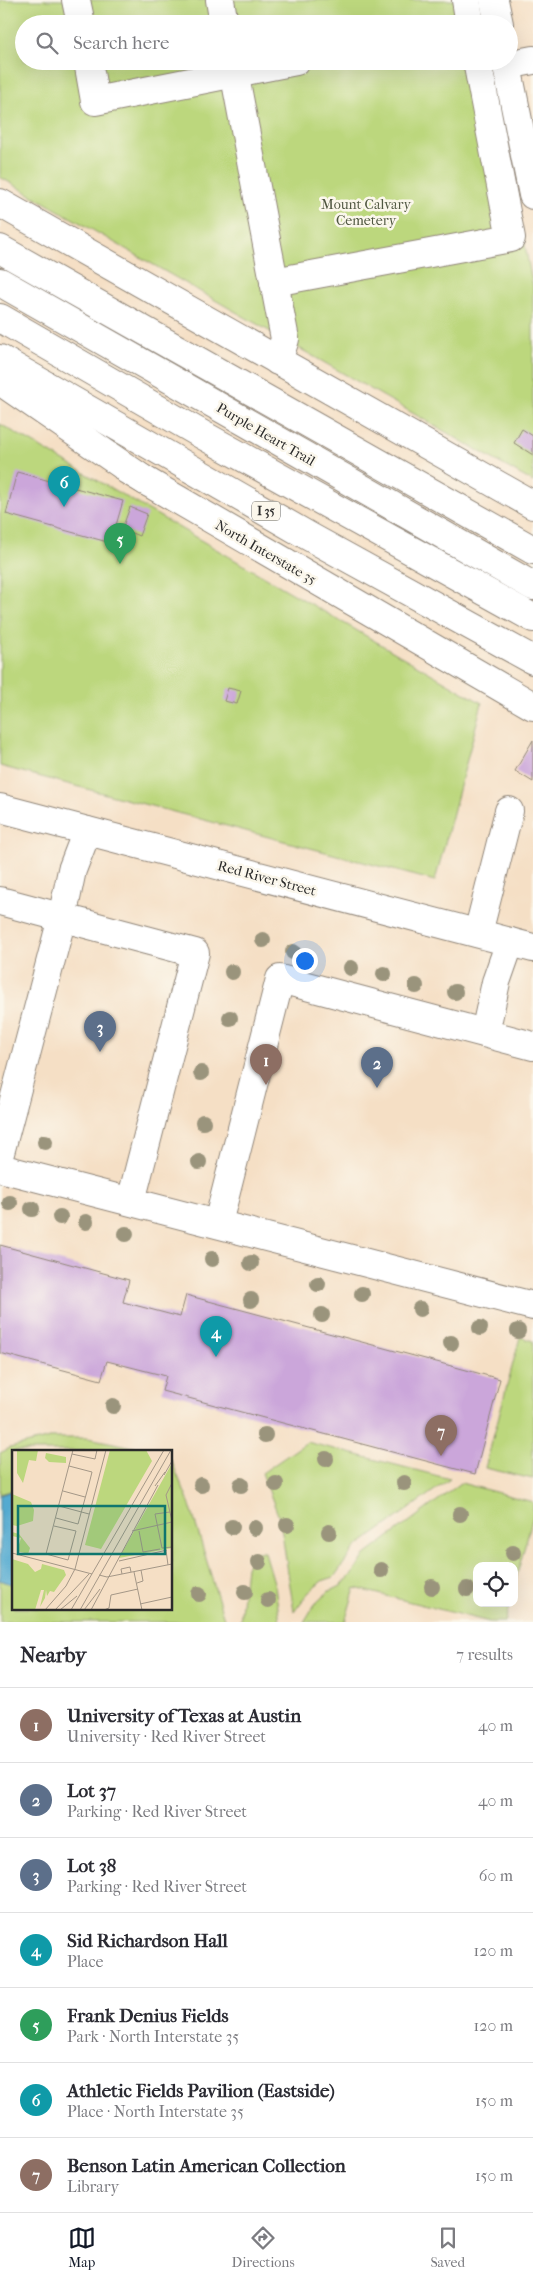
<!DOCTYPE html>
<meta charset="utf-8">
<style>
body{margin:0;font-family:"IM FELL French Canon",serif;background:#f7f7f7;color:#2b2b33}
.controls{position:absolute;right:15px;bottom:15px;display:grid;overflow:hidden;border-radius:10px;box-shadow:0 5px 20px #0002}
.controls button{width:45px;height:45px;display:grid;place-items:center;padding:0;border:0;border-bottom:1px solid #e1e1e2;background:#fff;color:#2b2b33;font:25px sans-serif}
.you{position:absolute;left:304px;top:960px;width:18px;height:18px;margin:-12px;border:4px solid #fff;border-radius:50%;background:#1a73e8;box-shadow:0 0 0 8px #1a73e833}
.badge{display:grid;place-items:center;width:32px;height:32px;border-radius:50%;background:#111827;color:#fff;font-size:16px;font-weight:700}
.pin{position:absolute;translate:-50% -41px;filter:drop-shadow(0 1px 2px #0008)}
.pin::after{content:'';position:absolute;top:26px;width:18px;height:15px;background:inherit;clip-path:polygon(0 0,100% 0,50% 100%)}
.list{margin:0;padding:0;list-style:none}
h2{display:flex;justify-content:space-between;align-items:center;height:65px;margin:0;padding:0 20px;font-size:21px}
h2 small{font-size:16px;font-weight:400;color:#7c7c81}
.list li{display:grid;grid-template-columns:32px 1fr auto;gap:15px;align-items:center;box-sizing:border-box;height:75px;padding:0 20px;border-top:1px solid #e1e1e2}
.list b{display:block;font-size:19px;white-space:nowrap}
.list p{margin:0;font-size:16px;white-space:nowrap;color:#7c7c81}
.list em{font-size:16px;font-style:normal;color:#7c7c81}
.icon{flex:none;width:28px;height:28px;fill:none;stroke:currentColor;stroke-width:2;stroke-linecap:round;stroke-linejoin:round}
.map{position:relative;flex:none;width:533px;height:1622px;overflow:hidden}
.search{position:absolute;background:#fff;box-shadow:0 5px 20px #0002;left:15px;right:15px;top:15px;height:55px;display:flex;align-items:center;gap:12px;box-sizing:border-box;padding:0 18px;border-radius:28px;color:#7c7c81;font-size:19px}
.sheet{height:590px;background:#fff}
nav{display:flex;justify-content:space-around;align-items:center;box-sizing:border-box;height:70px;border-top:1px solid #e1e1e2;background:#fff;font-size:14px;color:#7c7c81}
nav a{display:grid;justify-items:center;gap:2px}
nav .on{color:#111827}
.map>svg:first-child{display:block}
.green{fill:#bcd77d;stroke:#748154}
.water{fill:#53aad0;stroke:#3f6a7e}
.building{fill:#cba6da}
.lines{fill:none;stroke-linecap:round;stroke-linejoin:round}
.minor-casing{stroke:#908578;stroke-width:30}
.major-casing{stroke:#908578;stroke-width:30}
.highway-casing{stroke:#908578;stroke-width:30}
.minor{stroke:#fff;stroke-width:28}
.major{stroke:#fff;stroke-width:28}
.highway{stroke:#fff;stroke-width:28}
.tree{fill:#9a947c}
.labels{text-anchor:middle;stroke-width:5;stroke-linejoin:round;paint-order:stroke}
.shield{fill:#fbf7ec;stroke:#696865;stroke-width:1}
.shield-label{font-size:12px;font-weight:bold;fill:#2b2b2b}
.park-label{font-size:14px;fill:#4f5640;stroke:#fbf7ec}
.street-label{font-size:14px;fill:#2b2b2b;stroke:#fbf7ec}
.inset-road{fill:none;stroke:#a49787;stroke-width:1}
.view{fill:#0f766e;fill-opacity:0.15;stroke:#0f766e;stroke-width:2.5}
.inset-edge{fill:none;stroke:#2b2b2b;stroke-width:2.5}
</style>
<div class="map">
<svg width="533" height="1622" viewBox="0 0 533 1622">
<rect width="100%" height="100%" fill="#fbf7ec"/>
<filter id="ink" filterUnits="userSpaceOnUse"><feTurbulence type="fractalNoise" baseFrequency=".02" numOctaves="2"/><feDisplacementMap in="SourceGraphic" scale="10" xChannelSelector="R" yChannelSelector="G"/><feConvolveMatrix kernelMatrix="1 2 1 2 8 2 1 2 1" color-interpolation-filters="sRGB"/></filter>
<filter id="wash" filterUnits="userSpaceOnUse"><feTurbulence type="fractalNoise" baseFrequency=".0096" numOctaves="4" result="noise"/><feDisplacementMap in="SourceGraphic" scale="20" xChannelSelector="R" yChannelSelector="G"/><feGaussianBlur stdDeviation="1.12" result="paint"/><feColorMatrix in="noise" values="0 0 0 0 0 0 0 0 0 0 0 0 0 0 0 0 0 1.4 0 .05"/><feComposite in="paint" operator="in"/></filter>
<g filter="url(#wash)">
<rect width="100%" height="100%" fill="#f5dfc5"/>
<!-- green -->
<g class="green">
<polygon points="0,0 479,0 483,24 24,24 24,61 490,61 533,287 533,482 0,177"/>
<polygon points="0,424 482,703 435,881 0,766"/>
<polygon points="520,1337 533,1341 533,1479 485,1468"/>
<polygon points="50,1438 88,1438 154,1451 14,1451 14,1490 0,1494 0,1453 10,1448"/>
<polygon points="307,1442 450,1479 355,1548 334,1577 322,1581 308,1593 294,1612 280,1520 262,1473"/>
<polygon points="171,1460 190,1505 225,1622 0,1622 0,1580 14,1585 14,1608 171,1608"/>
<polygon points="461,1483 533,1502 533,1516 514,1586 514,1566 477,1566 477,1603 510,1603 505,1622 490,1622 355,1588 345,1622 304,1622 315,1604 329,1591 341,1586 355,1571 365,1555"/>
<polygon points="253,1552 265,1552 275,1586 280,1622 240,1622 246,1567"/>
</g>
<!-- water -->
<polygon class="water" points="14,1490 14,1585 0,1580 0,1495"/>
<g id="blocks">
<!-- building -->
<g class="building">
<polygon points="522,429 533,436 533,455 514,443"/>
<polygon points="17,472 123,501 111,543 6,514"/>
<polygon points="130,507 147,514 139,536 122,529"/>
<polygon points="228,688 241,691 237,704 224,701"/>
<polygon points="533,740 533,782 515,771"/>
<polygon points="0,1245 129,1280 123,1302 180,1317 186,1295 500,1379 475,1474 162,1391 166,1376 107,1361 101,1380 0,1353"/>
</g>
</g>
</g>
<g filter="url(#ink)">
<use href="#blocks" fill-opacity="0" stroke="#908578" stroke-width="1"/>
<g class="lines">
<!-- minor casing -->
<g class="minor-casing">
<g id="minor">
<polyline points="76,0 81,24"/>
<polyline points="220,0 224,24"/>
<polyline points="466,0 470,24"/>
<polyline points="494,0 499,24"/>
<polyline points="88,61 95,101 296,61"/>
<polyline points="232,61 285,339 278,361"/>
<polyline points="506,61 533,195"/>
<polyline points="507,65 533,60"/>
<polyline points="274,282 511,238 477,61"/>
<polyline points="0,808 533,948"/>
<polyline points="0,901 195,953 131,1201"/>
<polyline points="478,933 509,811"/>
<polyline points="485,1033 496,982 510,942"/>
<polyline points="0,1153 62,918 72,870 87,831"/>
<polyline points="0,1168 533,1306"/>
<polyline points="218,1223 280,979 533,1046"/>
</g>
</g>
<!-- major casing -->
<g class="major-casing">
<g id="major">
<polyline points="0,203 533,505"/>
<polyline points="127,470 533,706"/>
</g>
</g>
<!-- highway casing -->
<g class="highway-casing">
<g id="highway">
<polyline points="0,249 533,550"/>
<polyline points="0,282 533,586"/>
<polyline points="0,318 201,434 533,618"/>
<polyline points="0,359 310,537 533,660"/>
<polyline points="0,381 147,482"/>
</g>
</g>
<!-- minor -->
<use href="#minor" class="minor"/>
<!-- major -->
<use href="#major" class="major"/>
<!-- highway -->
<use href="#highway" class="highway"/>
</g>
<!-- trees -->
<g class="tree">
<circle cx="263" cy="940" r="8"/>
<circle cx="293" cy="952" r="8"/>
<circle cx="351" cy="968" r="8"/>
<circle cx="232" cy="972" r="8"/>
<circle cx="384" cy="974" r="8"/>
<circle cx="416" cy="986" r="8"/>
<circle cx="455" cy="992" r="8"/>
<circle cx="230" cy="1018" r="8"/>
<circle cx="201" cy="1073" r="8"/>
<circle cx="203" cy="1122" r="8"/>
<circle cx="45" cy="1142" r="8"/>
<circle cx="199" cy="1162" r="8"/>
<circle cx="10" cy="1203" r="8"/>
<circle cx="32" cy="1209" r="8"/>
<circle cx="60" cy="1217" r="8"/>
<circle cx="86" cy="1222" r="8"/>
<circle cx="126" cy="1234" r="8"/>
<circle cx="212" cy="1259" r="8"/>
<circle cx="251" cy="1263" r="8"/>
<circle cx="318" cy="1284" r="8"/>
<circle cx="362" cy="1294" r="8"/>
<circle cx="251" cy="1300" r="8"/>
<circle cx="420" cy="1309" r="8"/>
<circle cx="322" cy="1315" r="8"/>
<circle cx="480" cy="1328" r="8"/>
<circle cx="518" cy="1331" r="8"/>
<circle cx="451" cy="1343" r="8"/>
<circle cx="113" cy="1406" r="8"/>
<circle cx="265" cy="1435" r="8"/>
<circle cx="326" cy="1459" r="8"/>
<circle cx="404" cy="1483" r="8"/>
<circle cx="276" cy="1484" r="8"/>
<circle cx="201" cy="1485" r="8"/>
<circle cx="241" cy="1485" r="8"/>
<circle cx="460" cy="1514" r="8"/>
<circle cx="287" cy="1525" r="8"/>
<circle cx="232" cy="1527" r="8"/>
<circle cx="255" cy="1528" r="8"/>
<circle cx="329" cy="1532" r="8"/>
<circle cx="513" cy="1553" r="8"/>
<circle cx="259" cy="1562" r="8"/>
<circle cx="381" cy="1570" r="8"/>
<circle cx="432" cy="1587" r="8"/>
<circle cx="467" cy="1589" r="8"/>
<circle cx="245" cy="1592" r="8"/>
<circle cx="199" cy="1594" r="8"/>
<circle cx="268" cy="1600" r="8"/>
</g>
</g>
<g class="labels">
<!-- shield labels -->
<rect class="shield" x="252" y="501.5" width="28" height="19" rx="4"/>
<g class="shield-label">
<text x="266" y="515">I 35</text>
</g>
<!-- park labels -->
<g class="park-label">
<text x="366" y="209">Mount Calvary<tspan x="366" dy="16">Cemetery</tspan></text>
</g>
<!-- street labels -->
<g class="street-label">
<text transform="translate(266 434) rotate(30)" y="5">Purple Heart Trail</text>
<text transform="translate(266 552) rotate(30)" y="5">North Interstate 35</text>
<text transform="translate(267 878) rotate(15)" y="5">Red River Street</text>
</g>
</g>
<!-- overview -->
<g transform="translate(12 1450)">
<rect width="160" height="160" fill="#f5dfc5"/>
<path d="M 5,0 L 26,0 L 24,11 L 17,10 L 11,33 L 5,23 ZM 98,0 L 134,0 L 140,11 L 89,99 L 73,95 ZM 34,3 L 54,7 L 54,13 L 37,12 L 33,8 ZM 159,15 L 160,98 L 107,108 ZM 0,44 L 19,52 L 22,60 L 21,71 L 5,76 L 0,75 ZM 0,82 L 7,84 L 18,98 L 16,104 L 5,101 L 9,88 L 0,86 ZM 0,109 L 16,114 L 23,122 L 29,119 L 30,114 L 52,120 L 54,125 L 42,142 L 38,141 L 35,146 L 34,140 L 33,148 L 28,157 L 32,140 L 29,140 L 23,160 L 0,160 Z" fill="#bcd77d"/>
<path class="inset-road" d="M 60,4 L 83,9 L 85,0M 152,25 L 160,11M 160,33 L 154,45 L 160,71M 143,36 L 153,22M 51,41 L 73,47M 47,56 L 77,64M 158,62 L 143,64 L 150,98 L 160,97M 44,68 L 66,74 L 77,34 L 80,22 L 57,16M 42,76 L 64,81 L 56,110 L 34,104 L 61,0M 120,81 L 160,72M 127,81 L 131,102 L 148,99M 154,100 L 156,115M 0,103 L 80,124M 107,111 L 155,100M 122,122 L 130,160M 110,124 L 109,119 L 118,117 L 119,122M 87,125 L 95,127 L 160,114M 125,133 L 131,131 L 129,120M 128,154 L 160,147M 33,160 L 54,136 L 63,119 L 94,0M 43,160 L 77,124M 48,160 L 65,146M 59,160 L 152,0M 68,160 L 159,0M 72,160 L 88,139M 79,160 L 146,35M 92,160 L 97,158 L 99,145 L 126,139"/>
<path class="view" d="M 6,56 L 153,56 L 153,104 L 6,104 Z"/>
<rect width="160" height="160" class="inset-edge"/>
</g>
</svg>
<div class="controls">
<button><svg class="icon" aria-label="locate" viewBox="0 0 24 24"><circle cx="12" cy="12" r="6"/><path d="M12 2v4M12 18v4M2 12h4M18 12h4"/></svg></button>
</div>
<div class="you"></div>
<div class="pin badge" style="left:266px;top:1085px;background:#8d6e63">1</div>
<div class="pin badge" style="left:377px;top:1088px;background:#5c6f8a">2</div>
<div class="pin badge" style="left:100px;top:1052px;background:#5c6f8a">3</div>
<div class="pin badge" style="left:216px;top:1357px;background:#0f9aa8">4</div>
<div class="pin badge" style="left:120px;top:564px;background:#2e9e5b">5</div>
<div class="pin badge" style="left:64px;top:507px;background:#0f9aa8">6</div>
<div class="pin badge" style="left:441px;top:1456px;background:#8d6e63">7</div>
<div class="search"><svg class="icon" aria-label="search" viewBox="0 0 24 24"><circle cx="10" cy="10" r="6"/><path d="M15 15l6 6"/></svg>Search here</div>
</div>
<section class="sheet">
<h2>Nearby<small>7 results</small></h2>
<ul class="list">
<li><span class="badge" style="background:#8d6e63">1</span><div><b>University of Texas at Austin</b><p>University · Red River Street</p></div><em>40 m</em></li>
<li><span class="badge" style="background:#5c6f8a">2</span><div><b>Lot 37</b><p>Parking · Red River Street</p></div><em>40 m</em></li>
<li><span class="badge" style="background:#5c6f8a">3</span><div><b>Lot 38</b><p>Parking · Red River Street</p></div><em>60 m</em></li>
<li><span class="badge" style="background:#0f9aa8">4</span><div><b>Sid Richardson Hall</b><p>Place</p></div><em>120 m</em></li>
<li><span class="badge" style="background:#2e9e5b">5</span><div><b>Frank Denius Fields</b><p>Park · North Interstate 35</p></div><em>120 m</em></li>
<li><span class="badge" style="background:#0f9aa8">6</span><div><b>Athletic Fields Pavilion (Eastside)</b><p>Place · North Interstate 35</p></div><em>150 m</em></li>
<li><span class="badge" style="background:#8d6e63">7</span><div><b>Benson Latin American Collection</b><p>Library</p></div><em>150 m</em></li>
</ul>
</section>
<nav>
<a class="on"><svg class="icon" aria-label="map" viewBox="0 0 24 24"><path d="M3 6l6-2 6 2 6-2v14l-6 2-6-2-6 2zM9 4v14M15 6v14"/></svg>Map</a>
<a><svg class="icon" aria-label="directions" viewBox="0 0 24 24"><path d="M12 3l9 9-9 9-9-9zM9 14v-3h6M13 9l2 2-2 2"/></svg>Directions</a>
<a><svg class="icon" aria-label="saved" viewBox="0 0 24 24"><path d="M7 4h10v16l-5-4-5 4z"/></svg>Saved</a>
</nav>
